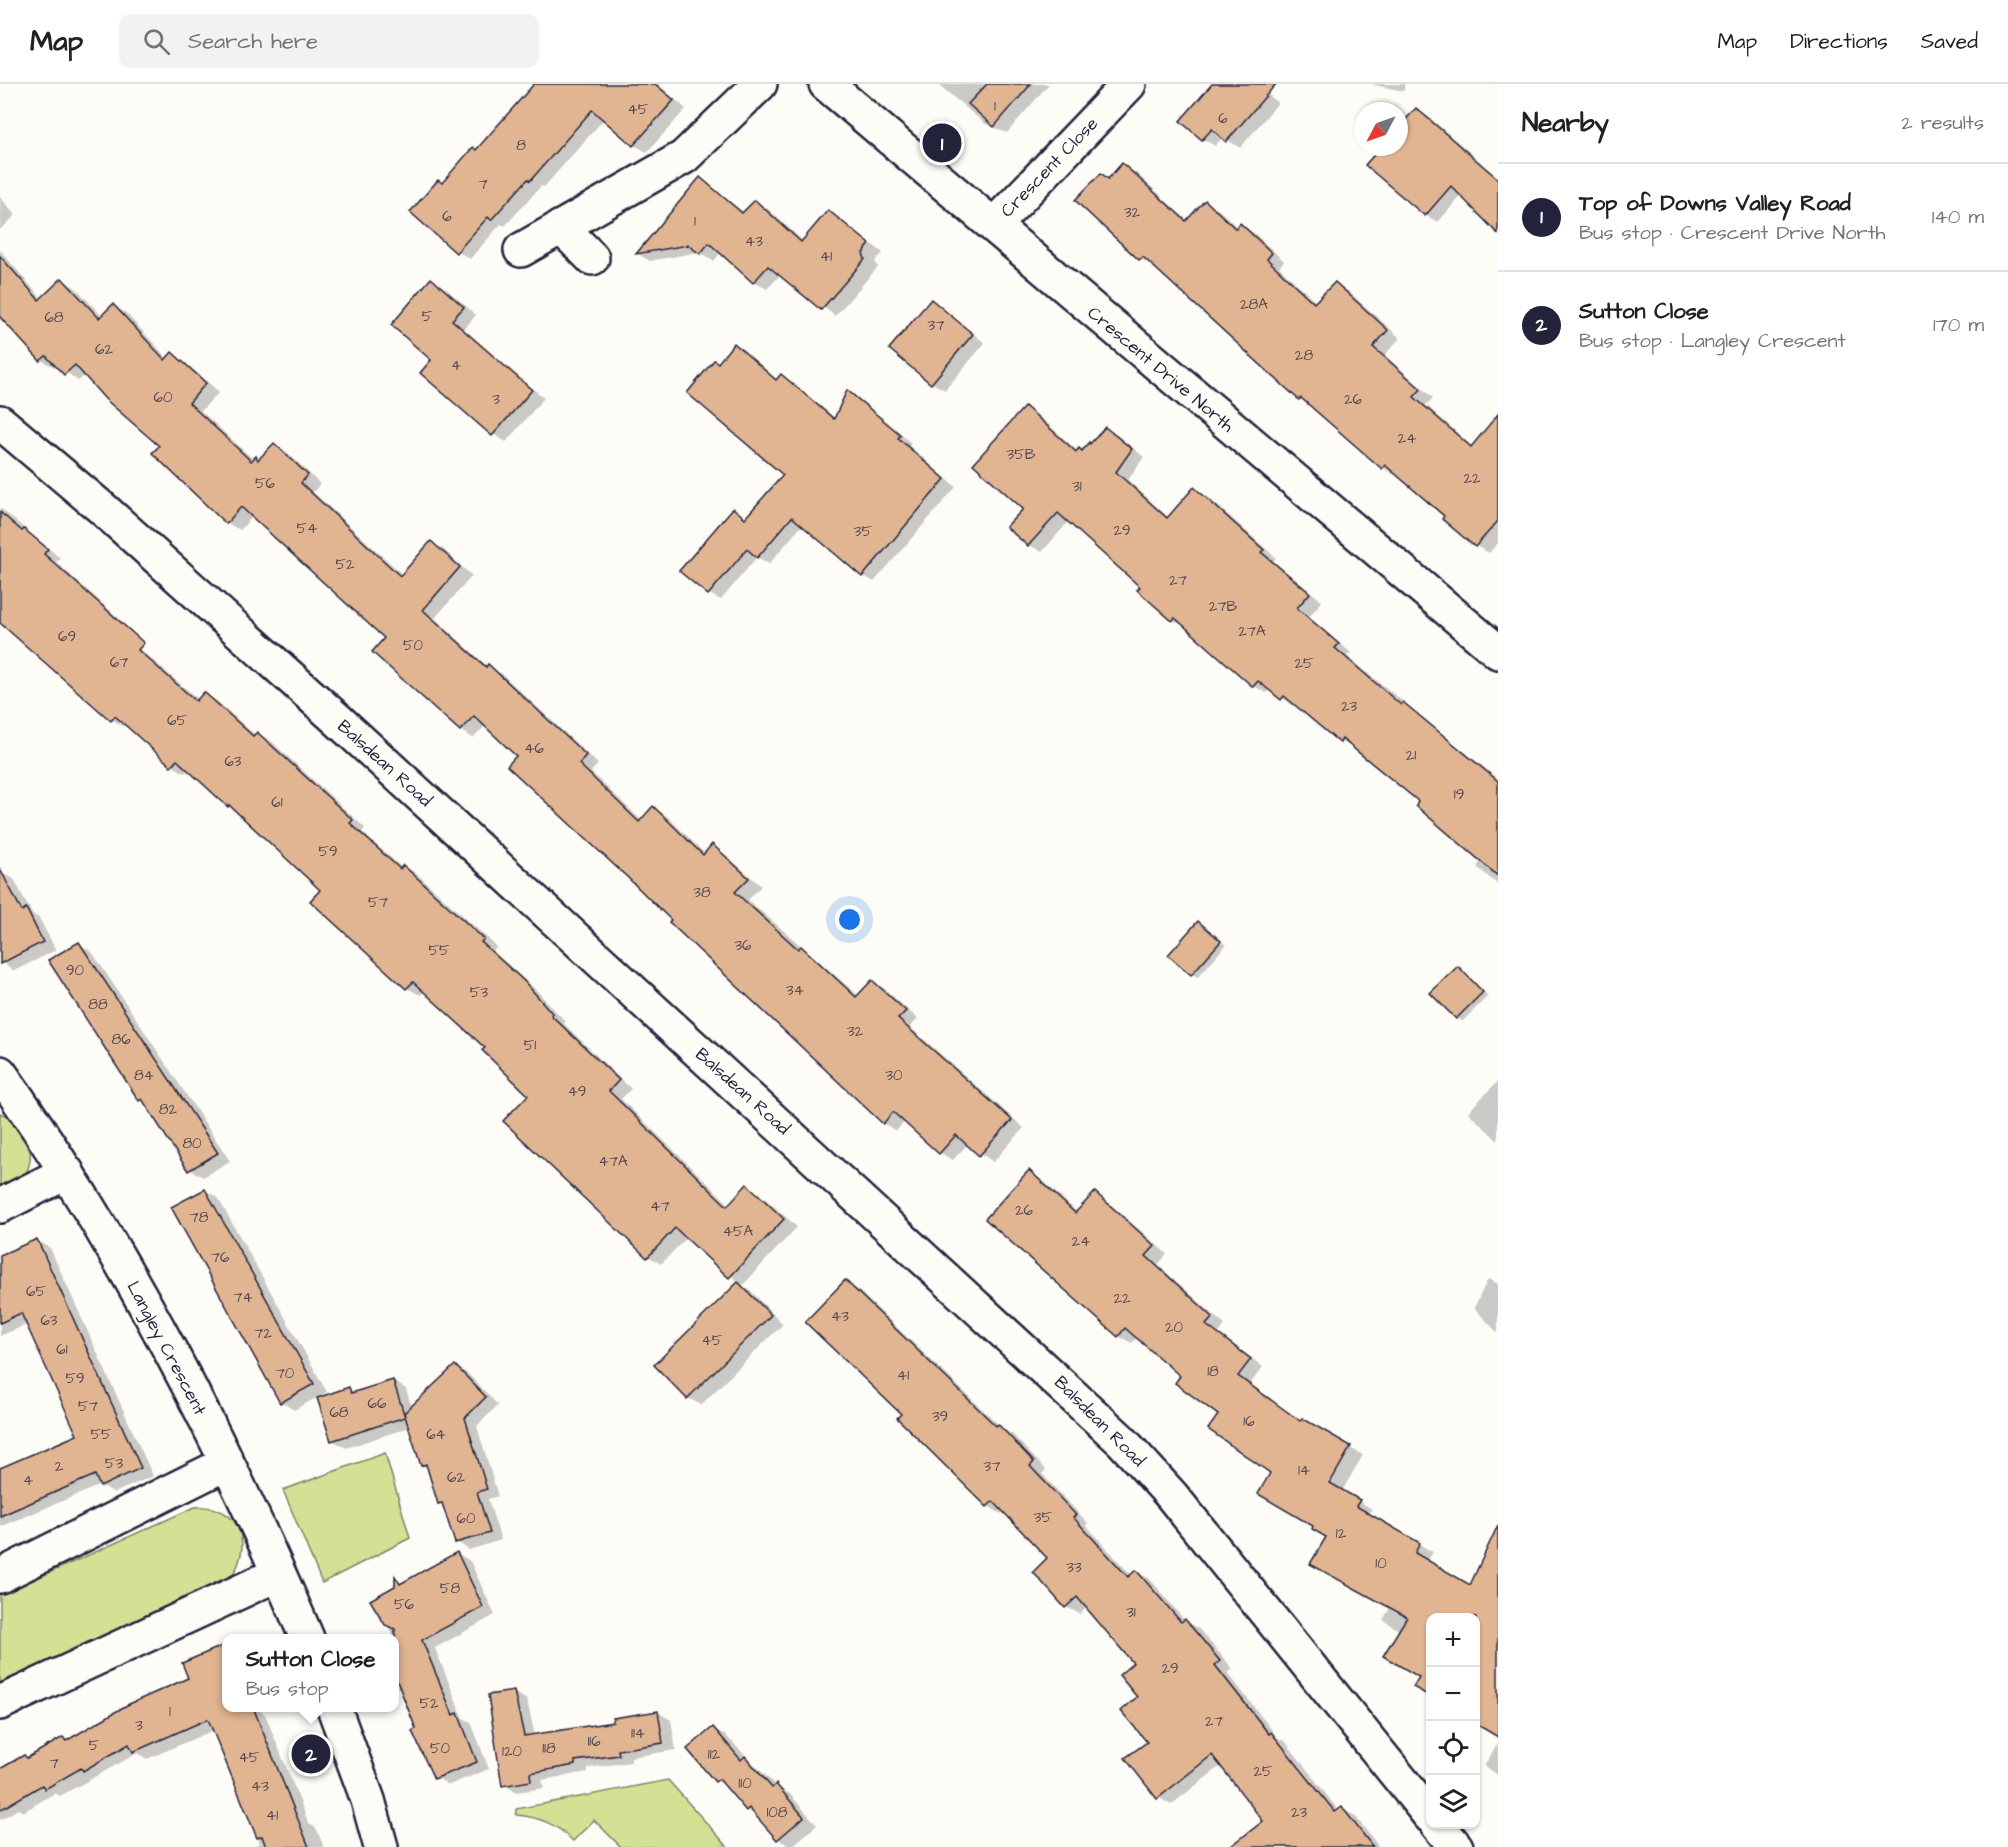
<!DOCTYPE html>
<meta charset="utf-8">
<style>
body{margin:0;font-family:"Architects Daughter",sans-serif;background:#f2f2f2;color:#202124}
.controls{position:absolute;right:18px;bottom:18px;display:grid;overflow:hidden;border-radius:12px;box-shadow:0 2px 4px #0004}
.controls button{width:54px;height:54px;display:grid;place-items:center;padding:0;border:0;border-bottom:2px solid #e0e0e0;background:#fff;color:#202124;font:30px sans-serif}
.compass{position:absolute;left:1354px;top:18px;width:54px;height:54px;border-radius:50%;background:#fff;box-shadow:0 2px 4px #0004;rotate:229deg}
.you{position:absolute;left:850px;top:836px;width:21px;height:21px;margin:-15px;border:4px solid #fff;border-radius:50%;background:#1a73e8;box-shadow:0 0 0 9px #1a73e833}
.badge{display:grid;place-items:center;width:39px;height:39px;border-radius:50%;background:#22223b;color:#fff;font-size:20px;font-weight:700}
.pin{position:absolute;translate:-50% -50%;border:3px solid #fff;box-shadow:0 2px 6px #0006}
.popup{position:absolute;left:222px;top:1550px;width:177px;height:78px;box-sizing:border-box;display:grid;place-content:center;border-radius:12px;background:#fff;filter:drop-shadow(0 2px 4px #0005);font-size:20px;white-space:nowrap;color:#757577}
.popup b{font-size:22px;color:#202124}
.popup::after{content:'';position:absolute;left:50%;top:100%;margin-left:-12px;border:12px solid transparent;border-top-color:#fff}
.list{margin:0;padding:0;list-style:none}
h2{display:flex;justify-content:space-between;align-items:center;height:78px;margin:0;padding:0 24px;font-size:26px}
h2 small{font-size:20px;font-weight:400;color:#757577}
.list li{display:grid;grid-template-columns:39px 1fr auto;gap:18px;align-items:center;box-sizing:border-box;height:108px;padding:0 24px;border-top:2px solid #e0e0e0}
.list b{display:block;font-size:22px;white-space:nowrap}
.list p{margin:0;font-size:20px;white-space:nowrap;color:#757577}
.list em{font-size:20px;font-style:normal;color:#757577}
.icon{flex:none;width:33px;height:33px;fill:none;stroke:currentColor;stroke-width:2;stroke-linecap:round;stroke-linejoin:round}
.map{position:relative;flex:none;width:1498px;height:1763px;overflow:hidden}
header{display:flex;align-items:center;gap:36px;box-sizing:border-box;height:84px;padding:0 30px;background:#fff;border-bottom:2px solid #e0e0e0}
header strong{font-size:28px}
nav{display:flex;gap:33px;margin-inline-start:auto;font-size:21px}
.search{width:420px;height:54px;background:#f2f2f2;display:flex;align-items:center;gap:15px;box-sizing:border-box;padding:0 21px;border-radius:12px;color:#757577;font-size:22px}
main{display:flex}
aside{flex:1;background:#fff}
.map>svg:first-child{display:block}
.green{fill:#d3e195;stroke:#7a8268;stroke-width:1.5}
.shadow{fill:#0003}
.building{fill:#e2b592;stroke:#22223b;stroke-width:1.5}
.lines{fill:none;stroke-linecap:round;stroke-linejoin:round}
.minor-casing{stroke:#22223b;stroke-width:38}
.minor{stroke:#fdfcf7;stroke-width:33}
.labels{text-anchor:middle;stroke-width:4.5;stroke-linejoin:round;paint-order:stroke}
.number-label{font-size:15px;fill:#524751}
.street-label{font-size:18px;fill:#22223b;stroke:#fdfcf7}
</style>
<header>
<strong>Map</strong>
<div class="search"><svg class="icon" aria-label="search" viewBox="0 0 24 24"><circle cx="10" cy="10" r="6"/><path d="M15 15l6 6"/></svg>Search here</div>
<nav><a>Map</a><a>Directions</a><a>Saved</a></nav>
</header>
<main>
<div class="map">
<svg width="1498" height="1763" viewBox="0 0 1498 1763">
<rect width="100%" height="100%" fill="#fdfcf7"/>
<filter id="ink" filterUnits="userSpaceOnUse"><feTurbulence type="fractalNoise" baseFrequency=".0167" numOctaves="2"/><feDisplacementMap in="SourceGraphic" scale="12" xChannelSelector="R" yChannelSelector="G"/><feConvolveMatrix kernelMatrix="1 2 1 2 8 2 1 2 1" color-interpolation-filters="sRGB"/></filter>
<g filter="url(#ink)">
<!-- green -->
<g class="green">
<path d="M 0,1029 C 25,1037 40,1071 23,1094 C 18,1101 7,1106 0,1110 Z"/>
<polygon points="385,1369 410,1454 322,1499 283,1406"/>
<path d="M 195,1423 C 243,1420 255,1465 227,1499 L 0,1604 L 0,1511 Z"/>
<path d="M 668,1696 L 728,1763 L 621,1763 L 594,1736 L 573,1757 C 557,1740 539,1733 516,1731 L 516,1725 Z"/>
</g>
<!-- shadow -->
<g class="shadow">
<polygon points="536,0 658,0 686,25 647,68 634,61 604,35 544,103 541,102 505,142 501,140 470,175 457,167 443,101"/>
<polygon points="938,0 1049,0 1007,49 984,39"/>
<polygon points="1214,0 1256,0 1278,19 1240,64 1223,53 1215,62 1203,55"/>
<polygon points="1372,0 1404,0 1404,7 1374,1"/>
<polygon points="1416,25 1429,33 1498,93 1498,148 1462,111 1438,138 1425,131 1383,63 1399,63"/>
<polygon points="1122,81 1135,88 1188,137 1205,118 1218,125 1238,144 1241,141 1254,149 1284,177 1279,183 1317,219 1335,200 1348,207 1400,254 1385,271 1433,314 1426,321 1473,363 1484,349 1498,358 1498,459 1489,469 1476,462 1397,389 1395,391 1383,384 1154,181 1140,175 1078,116 1101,91 1109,95"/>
<polygon points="700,95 745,129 755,118 768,125 803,157 829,127 883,169 875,177 878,183 835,232 781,190 767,205 754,198 721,168 714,177 699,168 650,177 638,170"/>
<polygon points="0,113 16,131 0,146"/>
<polygon points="0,166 42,215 62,196 76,204 102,232 113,222 126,229 168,275 172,270 185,278 219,308 201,327 254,376 256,374 260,376 274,361 287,368 320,400 313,408 403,491 431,459 444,466 472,492 435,534 488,583 502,590 598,680 591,688 642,737 654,724 667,732 705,770 712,762 725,770 761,802 748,816 859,912 872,898 885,905 918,935 910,943 1024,1044 993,1078 968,1060 953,1076 940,1069 905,1037 896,1047 883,1039 673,836 518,672 486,641 473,654 460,646 386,554 253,432 240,446 227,439 161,362 86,291 78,297 57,281 54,283 41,276 0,235"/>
<polygon points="432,196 445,204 476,231 464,245 544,314 506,358 493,350 434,276"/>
<polygon points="932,217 985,259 945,306 932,299"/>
<polygon points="734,261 778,296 781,292 793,299 836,335 848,309 859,315 911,359 909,362 956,403 874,498 862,491 803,440 769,480 757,473 721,516 709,510 733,426 747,434 785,391 718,280"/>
<polygon points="1025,324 1038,331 1078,367 1082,368 1091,362 1105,344 1118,352 1144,373 1128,396 1169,434 1194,405 1207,412 1276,474 1273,477 1322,517 1309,533 1351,569 1347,572 1498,695 1498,801 1477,783 1482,776 1420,716 1354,663 1340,657 1296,620 1294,622 1270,605 1266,609 1254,602 1186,543 1173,536 1142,503 1069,437 1042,468 1029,461 1025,424"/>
<polygon points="0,424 60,474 56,478 124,539 60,586 0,537"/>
<polygon points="130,560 143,568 199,616 204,610 217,617 256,652 257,650 271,657 365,744 362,748 402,784 404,782 417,790 497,863 493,867 537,907 565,937 563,939 631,1005 621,1015 730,1121 747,1102 760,1110 797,1143 742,1202 751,1207 783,1240 701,1321 688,1314 656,1281 739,1198 687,1153 661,1180 648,1172 530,1011 487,964 425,907 420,911 407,904 322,806 189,684 185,689 171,681 127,641 125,643 111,635"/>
<polygon points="0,782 4,790 14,795 32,830 39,834 56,866 14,887 0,877"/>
<polygon points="1199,838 1226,861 1198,893 1192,890"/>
<polygon points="79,860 92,868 230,1077 203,1093 189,1085 147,1020 140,1016"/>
<polygon points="1459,884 1488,912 1463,937 1456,934"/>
<polygon points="1498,997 1498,1057 1468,1028"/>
<polygon points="1029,1088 1042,1096 1078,1129 1095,1110 1108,1118 1167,1170 1158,1181 1225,1241 1219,1249 1263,1283 1250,1300 1302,1338 1363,1371 1342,1407 1372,1425 1368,1431 1433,1468 1427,1478 1487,1536 1498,1543 1498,1651 1476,1638 1476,1534 1430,1534 1421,1592 1400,1547 1383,1536 1390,1524 1312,1479 1328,1452 1315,1442 1272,1389 1182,1292 1137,1253 1132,1259 1118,1252"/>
<polygon points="205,1106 218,1114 327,1308 294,1326 281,1318"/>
<polygon points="37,1156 50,1164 153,1392 114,1409 101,1401 0,1443 0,1397 79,1352 28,1240 0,1252 0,1173"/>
<polygon points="1488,1195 1498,1200 1498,1249 1474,1224"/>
<polygon points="845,1198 858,1206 1003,1345 1012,1350 1046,1386 1042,1390 1088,1439 1086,1441 1132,1492 1137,1488 1150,1495 1185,1537 1198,1544 1233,1585 1228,1589 1278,1654 1285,1657 1339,1727 1342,1725 1355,1732 1379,1763 1272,1763 1265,1737 1222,1681 1171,1721 1158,1713 1135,1579 1087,1523 1080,1530 1066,1523 1050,1474 1004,1427 1001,1430 988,1422 904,1330"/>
<polygon points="455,1283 468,1290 498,1321 477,1342 498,1412 488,1415 501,1456 469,1466 457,1458 429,1385 422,1381 410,1343 346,1364 332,1356 349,1305 356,1309 393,1297 406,1305 412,1324"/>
<polygon points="457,1469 470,1477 495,1531 435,1564 463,1634 471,1638 489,1685 449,1701 435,1693 395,1554 372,1516"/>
<polygon points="227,1567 227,1624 256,1624 265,1630 309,1740 316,1744 324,1763 251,1763 260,1759 214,1646 147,1675 138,1669 60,1712 55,1709 23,1728 18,1725 0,1736 0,1687 24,1672 29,1675 63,1655 68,1658 190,1595"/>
<polygon points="514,1608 527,1616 535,1652 615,1640 658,1628 671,1636 676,1666 631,1673 631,1678 588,1684 588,1688 542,1696 544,1704 517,1708 504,1701"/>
<polygon points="713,1644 726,1652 776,1702 790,1710 817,1741 791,1763 778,1755 759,1733 747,1726 727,1703 716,1696"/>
<polygon points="1498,1659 1498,1691 1484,1682"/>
</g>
<!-- building -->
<g class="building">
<polygon points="534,0 655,0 674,16 633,62 592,26 530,97 528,95 491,136 488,133 456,169 410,128 438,96 442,99 473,63 476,66"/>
<polygon points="987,0 1031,0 994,43 968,20"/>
<polygon points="1212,0 1276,0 1226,58 1212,45 1202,56 1180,37"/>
<polygon points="1416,24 1498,95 1498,150 1451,102 1425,132 1365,81 1381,63 1399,63 1399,43"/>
<polygon points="1122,79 1186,137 1205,116 1236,145 1240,139 1272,169 1267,175 1314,219 1335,198 1388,246 1373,263 1421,305 1414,313 1471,363 1498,330 1498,437 1475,463 1442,435 1444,432 1385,381 1382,385 1301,314 1299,316 1143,173 1139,176 1083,124 1075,116 1101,89 1108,95"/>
<polygon points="700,93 742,129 755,116 801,158 828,126 870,160 863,169 865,175 821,226 768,182 753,199 709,159 700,170 688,161 636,170"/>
<polygon points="0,172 39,216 62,194 99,234 113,220 165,276 172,268 206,299 189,319 251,377 256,372 258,376 274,359 308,391 301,399 400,492 431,457 460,483 423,526 486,583 488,580 586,671 579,680 639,738 653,722 703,771 712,760 749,794 735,808 798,865 801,862 856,913 872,896 906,927 898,935 1012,1036 979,1072 956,1051 939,1070 893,1028 883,1040 669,838 671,836 626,792 507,682 516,672 474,632 460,647 372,568 384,554 241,423 226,440 152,369 159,362 105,315 75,281 64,291 46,272 40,277 0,233"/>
<polygon points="431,194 464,223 452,236 532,306 492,352 420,289 431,276 391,241"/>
<polygon points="931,215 973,250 931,300 889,265"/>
<polygon points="734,259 776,296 781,290 834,335 847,306 901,351 898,354 945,395 862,493 792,433 757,474 747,465 708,511 679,487 733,424 745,434 783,391 687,309 714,276 718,279"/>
<polygon points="1025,322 1076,368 1079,364 1082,367 1089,358 1090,360 1105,343 1132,365 1116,388 1167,434 1194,403 1264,466 1261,468 1310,509 1297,524 1339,560 1335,564 1401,621 1403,618 1498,697 1498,792 1416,722 1418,717 1342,655 1340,659 1284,612 1281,616 1258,597 1253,603 1175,534 1172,537 1137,506 1140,503 1058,429 1028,462 1006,443 1023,425 973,380"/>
<polygon points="0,428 22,447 24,445 48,465 44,470 144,559 138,566 196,617 204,608 253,652 257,648 353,736 350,739 400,785 403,781 484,855 481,858 524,897 552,929 551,931 619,996 609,1007 727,1122 747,1100 784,1135 729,1194 675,1144 647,1174 503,1037 528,1011 482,966 485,964 413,898 406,905 310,817 320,806 229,721 228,723 177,676 171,682 115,632 111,637 0,539"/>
<polygon points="0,785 22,827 26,824 43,858 0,880"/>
<polygon points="1198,837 1221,857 1191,891 1168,871"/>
<polygon points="79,858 218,1069 188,1087 142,1015 139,1017 48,876"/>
<polygon points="1458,882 1483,908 1456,935 1430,909"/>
<polygon points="1029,1086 1075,1129 1095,1108 1155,1162 1146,1172 1213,1233 1206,1241 1251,1275 1238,1292 1300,1337 1302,1334 1351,1362 1330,1399 1360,1416 1356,1422 1420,1459 1415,1469 1470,1501 1498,1441 1498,1653 1476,1640 1476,1533 1431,1533 1431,1613 1413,1603 1419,1593 1383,1572 1407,1533 1310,1480 1326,1453 1312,1445 1313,1442 1258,1410 1270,1389 1208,1345 1218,1331 1175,1299 1180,1292 1125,1244 1118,1253 985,1135"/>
<polygon points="205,1105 314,1300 280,1319 171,1123"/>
<polygon points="37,1155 141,1384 100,1403 95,1391 0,1432 0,1384 77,1351 21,1229 0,1239 0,1171"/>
<polygon points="845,1196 996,1342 998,1340 1034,1378 1030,1382 1076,1431 1073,1433 1128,1493 1136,1486 1181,1538 1185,1535 1220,1577 1215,1581 1269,1650 1271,1648 1335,1728 1342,1723 1373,1763 1230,1763 1263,1737 1212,1671 1157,1715 1125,1674 1147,1658 1121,1627 1137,1613 1119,1591 1133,1579 1077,1513 1065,1524 1033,1488 1047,1474 993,1417 987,1423 897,1334 901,1330 805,1238"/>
<polygon points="738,1198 771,1231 687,1315 654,1281"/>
<polygon points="455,1281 486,1313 465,1334 487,1405 477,1408 490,1449 455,1459 442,1419 438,1420 426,1380 421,1382 404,1329"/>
<polygon points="393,1296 405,1333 331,1357 317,1314 349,1303 351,1309"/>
<polygon points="457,1468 483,1523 422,1556 453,1631 458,1629 477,1678 434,1695 412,1647 416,1645 395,1592 395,1545 385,1541 370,1516 395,1502 395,1492 400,1500"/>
<polygon points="227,1560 227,1623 253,1623 309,1763 266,1763 262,1752 257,1754 208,1635 133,1668 129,1660 83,1687 81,1684 45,1705 42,1701 0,1726 0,1685 24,1671 27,1674 63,1653 66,1657 127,1621 188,1594 182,1579"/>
<polygon points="514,1607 524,1652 613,1638 613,1634 658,1627 663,1659 618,1666 619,1671 575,1677 575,1681 530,1689 531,1697 502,1702 488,1611"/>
<polygon points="713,1643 741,1676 745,1672 772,1704 776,1700 804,1733 777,1756 749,1724 746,1727 719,1695 715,1698 687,1665"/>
</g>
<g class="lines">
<!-- minor casing -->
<g class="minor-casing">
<g id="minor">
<polyline points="826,0 1498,568"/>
<polyline points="994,141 1129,0"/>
<polyline points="561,143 592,174"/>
<polyline points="521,166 684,73 760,0"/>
<polyline points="0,338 103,425 339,637 1122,1357 1172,1412 1430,1732"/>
<path d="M 0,989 C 124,1164 223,1357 307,1554"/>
<polyline points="0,1122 67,1088"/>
<polyline points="0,1492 227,1379"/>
<polyline points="0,1619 278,1490"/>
<polyline points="334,1624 368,1716 381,1763"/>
<polyline points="1437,1740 1456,1763"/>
</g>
</g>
<!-- minor -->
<use href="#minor" class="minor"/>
</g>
</g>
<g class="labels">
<!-- number labels -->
<g class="number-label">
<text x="995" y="27">1</text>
<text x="638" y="30">45</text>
<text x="1223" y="39">6</text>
<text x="521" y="66">8</text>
<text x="483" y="105">7</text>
<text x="1132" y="133">32</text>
<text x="447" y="137">6</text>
<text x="695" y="142">1</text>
<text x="754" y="162">43</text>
<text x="826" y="177">41</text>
<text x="1254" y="225">28A</text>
<text x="427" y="237">5</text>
<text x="54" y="238">68</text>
<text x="936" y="246">37</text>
<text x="104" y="270">62</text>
<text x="1304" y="276">28</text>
<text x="456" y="286">4</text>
<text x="163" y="318">60</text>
<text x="496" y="320">3</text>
<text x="1353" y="320">26</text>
<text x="1407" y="359">24</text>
<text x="1021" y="375">35B</text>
<text x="1472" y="399">22</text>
<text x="265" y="404">56</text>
<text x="1077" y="407">31</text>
<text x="307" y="449">54</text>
<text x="1122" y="451">29</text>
<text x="863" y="452">35</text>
<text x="345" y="485">52</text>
<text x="1178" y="501">27</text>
<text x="1223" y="527">27B</text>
<text x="1252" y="552">27A</text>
<text x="67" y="557">69</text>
<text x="413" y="566">50</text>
<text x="119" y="583">67</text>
<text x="1304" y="584">25</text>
<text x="1349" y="627">23</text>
<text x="177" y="641">65</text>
<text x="534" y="669">46</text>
<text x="1411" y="676">21</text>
<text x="233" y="682">63</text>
<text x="1459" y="715">19</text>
<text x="277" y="723">61</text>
<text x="328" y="772">59</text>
<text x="702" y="813">38</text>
<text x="378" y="823">57</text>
<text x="743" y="866">36</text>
<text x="439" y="871">55</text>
<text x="75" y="891">90</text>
<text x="795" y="911">34</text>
<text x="479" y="913">53</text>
<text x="98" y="925">88</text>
<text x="855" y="952">32</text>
<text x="121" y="960">86</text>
<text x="530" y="966">51</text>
<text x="144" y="996">84</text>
<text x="894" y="996">30</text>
<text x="577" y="1012">49</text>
<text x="168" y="1030">82</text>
<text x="192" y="1064">80</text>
<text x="613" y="1082">47A</text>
<text x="660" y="1127">47</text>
<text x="1024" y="1131">26</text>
<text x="199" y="1138">78</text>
<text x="738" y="1152">45A</text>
<text x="1081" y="1162">24</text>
<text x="220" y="1178">76</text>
<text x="36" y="1212">65</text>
<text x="243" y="1218">74</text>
<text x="1122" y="1219">22</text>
<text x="840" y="1237">43</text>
<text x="49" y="1241">63</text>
<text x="1174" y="1248">20</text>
<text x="263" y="1254">72</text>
<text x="712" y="1261">45</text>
<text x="62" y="1270">61</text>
<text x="1213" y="1292">18</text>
<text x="285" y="1294">70</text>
<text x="903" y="1296">41</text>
<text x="75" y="1299">59</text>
<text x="377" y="1324">66</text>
<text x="88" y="1327">57</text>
<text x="339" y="1333">68</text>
<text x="940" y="1337">39</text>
<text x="1249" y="1342">16</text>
<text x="101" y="1355">55</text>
<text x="436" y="1355">64</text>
<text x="114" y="1384">53</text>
<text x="59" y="1387">2</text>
<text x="992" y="1387">37</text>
<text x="1304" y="1391">14</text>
<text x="456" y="1398">62</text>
<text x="28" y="1401">4</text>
<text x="1043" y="1438">35</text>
<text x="466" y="1439">60</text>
<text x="1341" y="1454">12</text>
<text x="1381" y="1484">10</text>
<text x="1074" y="1488">33</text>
<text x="450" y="1509">58</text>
<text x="404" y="1525">56</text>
<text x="1131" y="1533">31</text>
<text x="1170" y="1589">29</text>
<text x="429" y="1624">52</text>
<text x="170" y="1632">1</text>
<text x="1214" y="1642">27</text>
<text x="139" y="1646">3</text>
<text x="638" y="1654">114</text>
<text x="594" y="1662">116</text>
<text x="94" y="1666">5</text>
<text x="440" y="1669">50</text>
<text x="549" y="1669">118</text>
<text x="512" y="1672">120</text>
<text x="714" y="1675">112</text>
<text x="249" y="1678">45</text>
<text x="54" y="1684">7</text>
<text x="1263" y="1692">25</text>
<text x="745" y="1704">110</text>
<text x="260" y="1707">43</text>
<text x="777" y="1733">108</text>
<text x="1299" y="1733">23</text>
<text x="272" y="1736">41</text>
</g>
<!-- street labels -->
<g class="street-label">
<text transform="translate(1049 83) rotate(-46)" y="6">Crescent Close</text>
<text transform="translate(1161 285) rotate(40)" y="6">Crescent Drive North</text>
<text transform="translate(385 679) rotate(42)" y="6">Balsdean Road</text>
<text transform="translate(743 1007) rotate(42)" y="6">Balsdean Road</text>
<text transform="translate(167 1264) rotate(62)" y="6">Langley Crescent</text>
<text transform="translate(1100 1337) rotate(45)" y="6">Balsdean Road</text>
</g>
</g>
</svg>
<div class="controls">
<button>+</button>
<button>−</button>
<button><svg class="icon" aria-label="locate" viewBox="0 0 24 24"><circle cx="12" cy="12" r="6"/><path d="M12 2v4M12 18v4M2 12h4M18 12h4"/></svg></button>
<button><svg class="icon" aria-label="layers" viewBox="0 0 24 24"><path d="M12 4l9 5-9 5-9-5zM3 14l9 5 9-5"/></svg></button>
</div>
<svg class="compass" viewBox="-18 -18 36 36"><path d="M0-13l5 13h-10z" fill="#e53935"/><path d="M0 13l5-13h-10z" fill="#757577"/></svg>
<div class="you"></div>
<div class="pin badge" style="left:942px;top:59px">1</div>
<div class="pin badge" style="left:311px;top:1670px">2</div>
<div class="popup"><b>Sutton Close</b>Bus stop</div>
</div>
<aside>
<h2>Nearby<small>2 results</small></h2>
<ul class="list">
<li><span class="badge">1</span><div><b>Top of Downs Valley Road</b><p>Bus stop · Crescent Drive North</p></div><em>140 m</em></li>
<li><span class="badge">2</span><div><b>Sutton Close</b><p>Bus stop · Langley Crescent</p></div><em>170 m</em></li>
</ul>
</aside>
</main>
